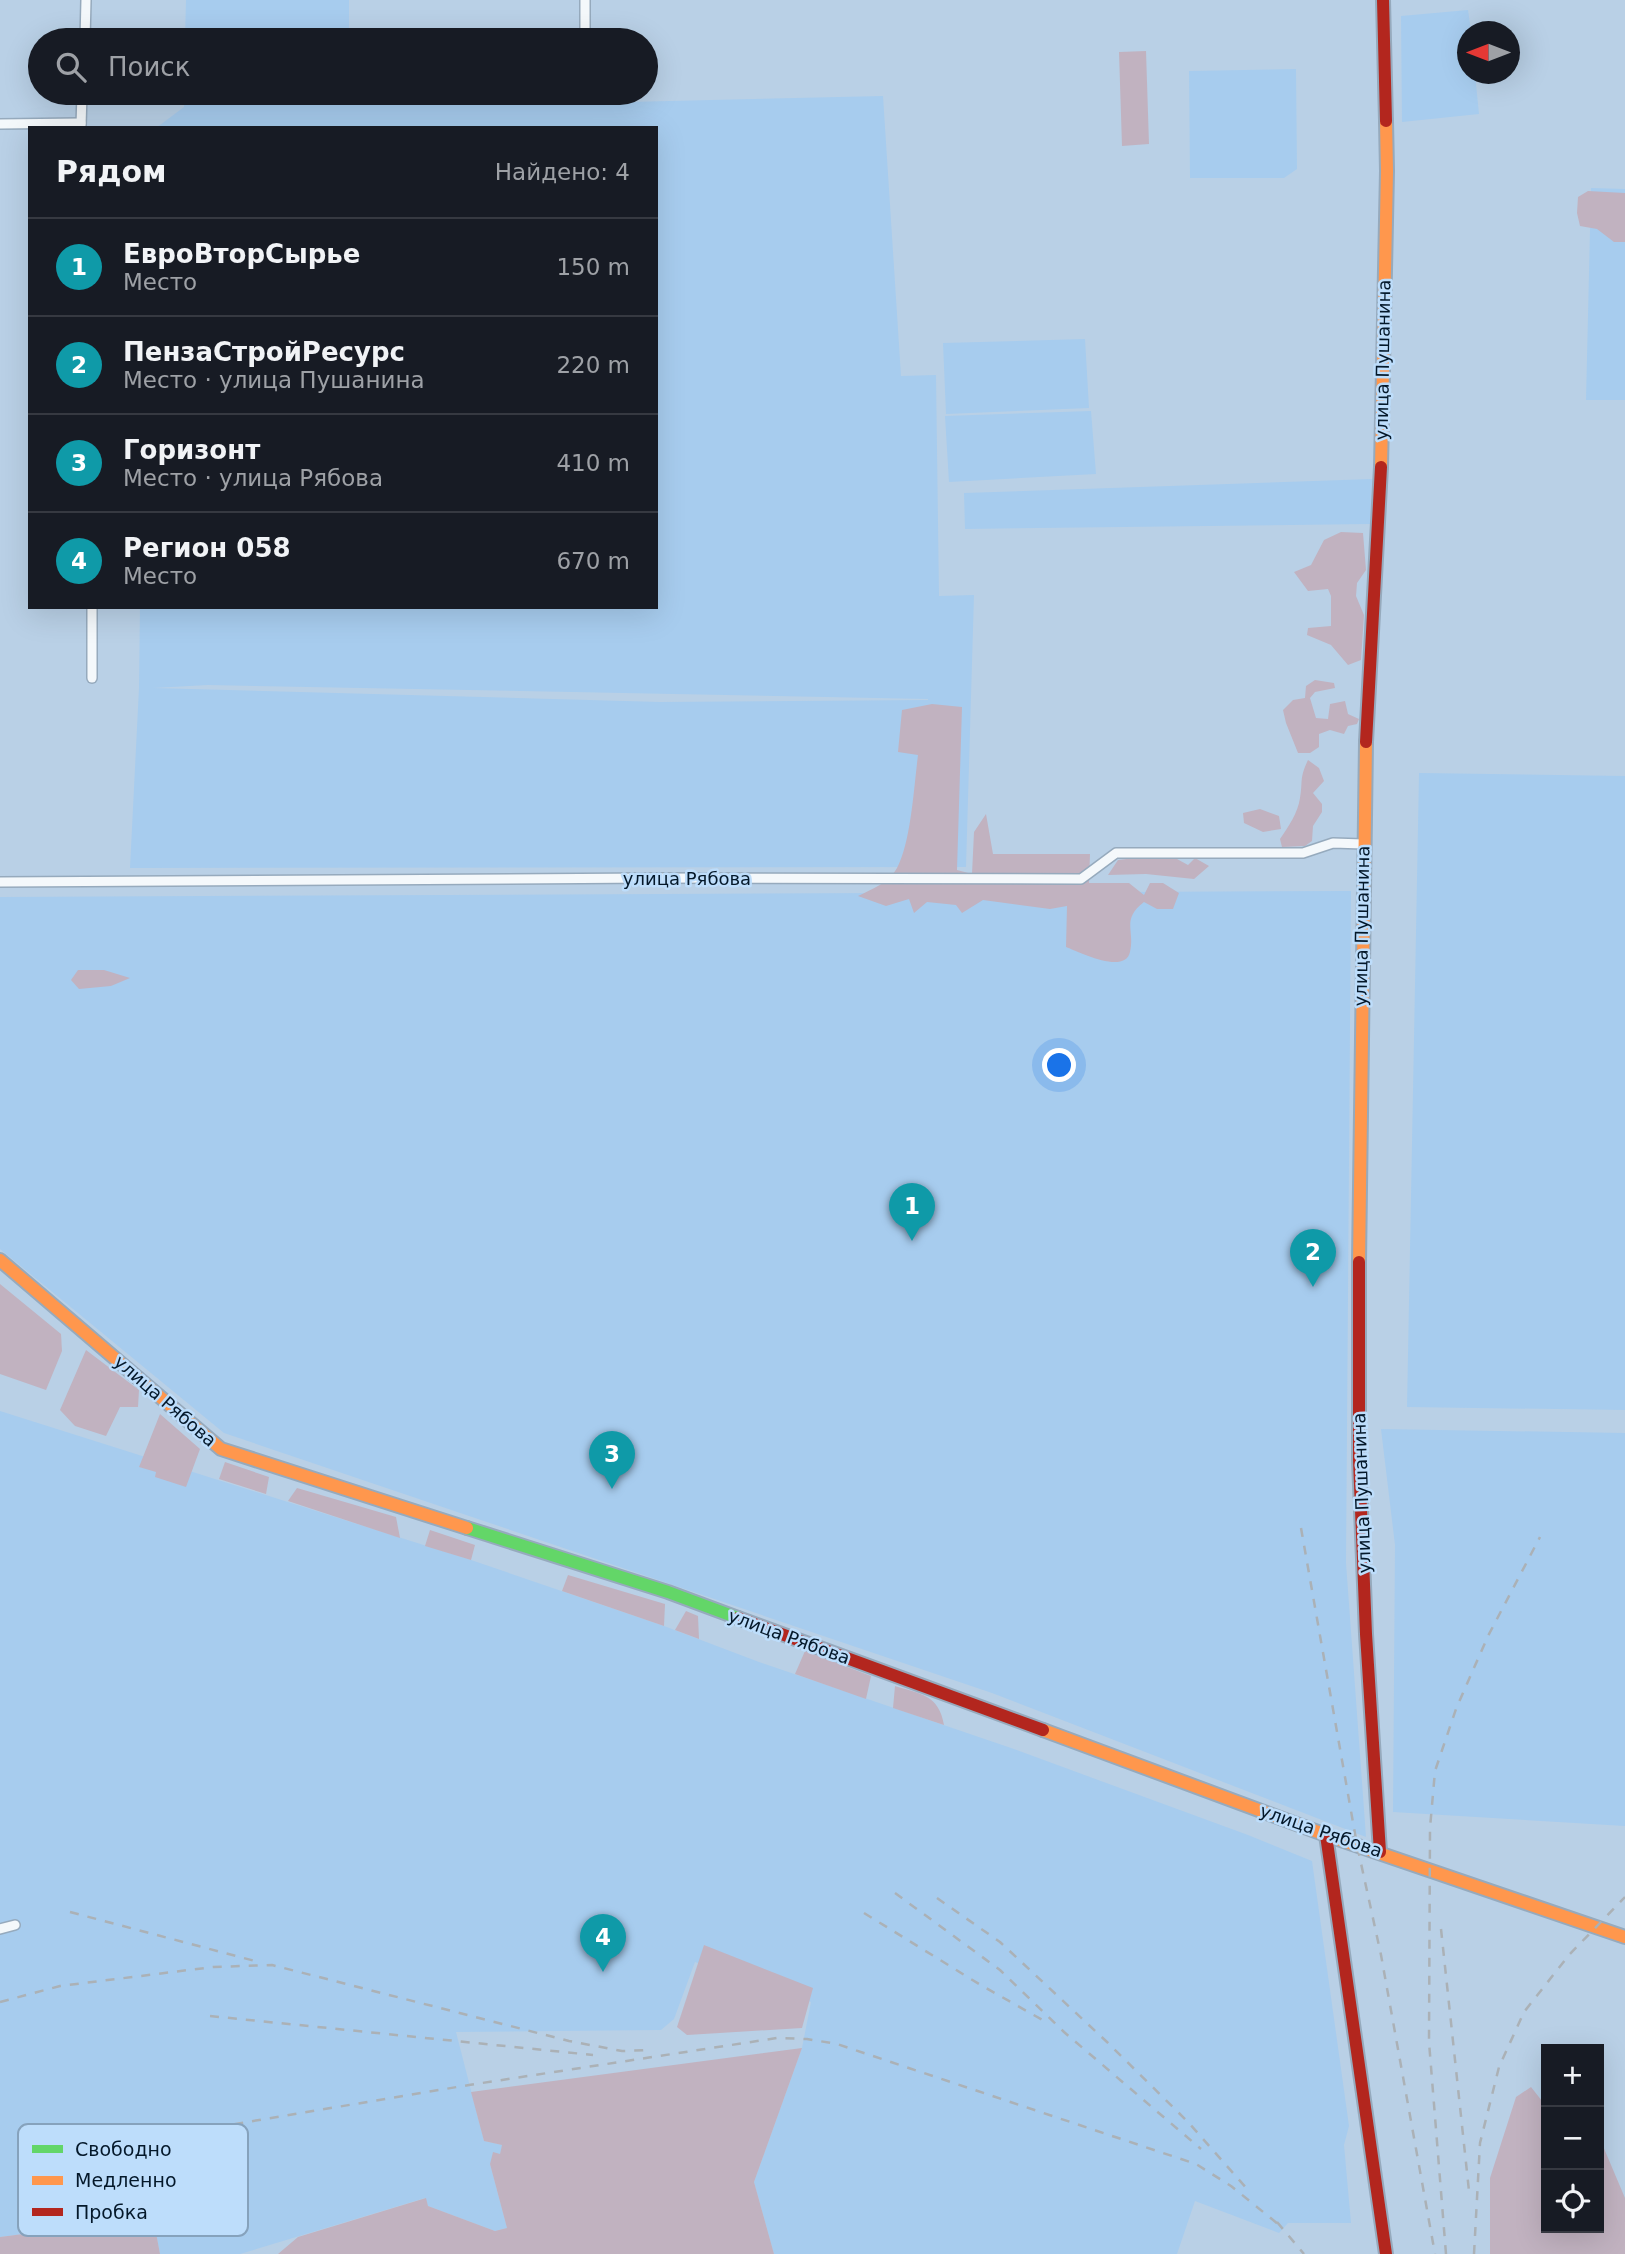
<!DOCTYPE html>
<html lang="ru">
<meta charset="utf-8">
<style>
body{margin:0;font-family:"DejaVu Sans",sans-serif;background:#242831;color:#f1f3f6}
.controls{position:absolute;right:21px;bottom:21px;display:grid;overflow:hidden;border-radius:0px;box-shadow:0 7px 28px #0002}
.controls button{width:63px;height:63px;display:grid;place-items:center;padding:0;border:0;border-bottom:2px solid #363941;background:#171b24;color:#f1f3f6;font:35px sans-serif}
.compass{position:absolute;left:1457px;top:21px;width:63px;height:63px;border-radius:50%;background:#171b24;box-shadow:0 7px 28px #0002;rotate:270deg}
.you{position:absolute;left:1060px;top:1066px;width:24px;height:24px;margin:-18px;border:5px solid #fff;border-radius:50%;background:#1a73e8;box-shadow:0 0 0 10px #1a73e833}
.badge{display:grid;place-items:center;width:46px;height:46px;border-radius:50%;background:#2563eb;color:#fff;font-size:23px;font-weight:700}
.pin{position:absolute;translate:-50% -58px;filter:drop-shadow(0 2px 4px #0008)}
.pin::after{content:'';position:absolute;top:37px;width:24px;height:21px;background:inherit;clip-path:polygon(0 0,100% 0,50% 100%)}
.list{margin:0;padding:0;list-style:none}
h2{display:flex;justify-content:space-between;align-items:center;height:91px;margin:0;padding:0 28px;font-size:30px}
h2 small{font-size:23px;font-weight:400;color:#9ea1a6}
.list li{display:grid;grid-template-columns:46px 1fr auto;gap:21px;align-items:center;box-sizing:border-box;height:98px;padding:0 28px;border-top:2px solid #363941}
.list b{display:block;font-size:26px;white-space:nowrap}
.list p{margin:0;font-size:23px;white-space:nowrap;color:#9ea1a6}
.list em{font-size:23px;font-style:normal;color:#9ea1a6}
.icon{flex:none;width:38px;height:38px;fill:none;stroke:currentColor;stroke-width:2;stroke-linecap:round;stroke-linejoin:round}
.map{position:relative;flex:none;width:1625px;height:2254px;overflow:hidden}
.search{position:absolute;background:#171b24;box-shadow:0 7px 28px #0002;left:28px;top:28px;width:630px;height:77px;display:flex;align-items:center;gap:18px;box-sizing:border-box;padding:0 24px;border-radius:38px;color:#9ea1a6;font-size:26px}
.panel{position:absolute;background:#171b24;box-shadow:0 7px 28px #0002;left:28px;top:126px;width:630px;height:483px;border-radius:0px}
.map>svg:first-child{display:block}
.built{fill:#a7ccee;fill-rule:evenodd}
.green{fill:#c1b2c0}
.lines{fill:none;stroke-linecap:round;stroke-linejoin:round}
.street-casing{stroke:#96aabd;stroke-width:12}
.fast-casing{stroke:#96aabd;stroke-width:16}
.slow-casing{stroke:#96aabd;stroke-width:16}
.jam-casing{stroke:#96aabd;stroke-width:16}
.street{stroke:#f4f8fb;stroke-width:9}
.fast{stroke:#63d668;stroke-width:12}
.slow{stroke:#ff974d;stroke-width:12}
.jam{stroke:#b3261e;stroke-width:12}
.rail{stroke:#abb1b6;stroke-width:2.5;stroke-dasharray:9 9;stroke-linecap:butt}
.labels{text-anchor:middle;stroke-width:5;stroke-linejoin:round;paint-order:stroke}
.street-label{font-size:18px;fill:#04182a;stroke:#bdddfb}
.key{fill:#bdddfb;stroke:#86a2bc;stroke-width:2}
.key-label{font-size:19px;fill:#04182a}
</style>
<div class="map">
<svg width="1625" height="2254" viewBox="0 0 1625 2254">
<rect width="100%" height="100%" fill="#b9d0e6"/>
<!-- built -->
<g class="built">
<polygon points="186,0 349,0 349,40 185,40"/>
<polygon points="1468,10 1471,31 1468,32 1468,74 1475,74 1479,114 1402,122 1401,16"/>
<polygon points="1296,69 1297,169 1284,178 1190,178 1189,71"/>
<path d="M 184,93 L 587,93 L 587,103 L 883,96 L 901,376 L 936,375 L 939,596 L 974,595 L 966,867 L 130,868 L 139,688 L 140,607 L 656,607 L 656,128 L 156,128 L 184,107 ZM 208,685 L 928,699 L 928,700 L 660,702 L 153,688 Z"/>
<polygon points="1591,188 1625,189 1625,400 1586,400"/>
<polygon points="1085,339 1089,408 946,414 943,343"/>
<polygon points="1091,411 1096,474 949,482 945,416"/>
<polygon points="1372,479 1370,524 965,529 964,493"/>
<polygon points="1419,773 1625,776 1625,1410 1407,1407"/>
<polygon points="1351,891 1346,1563 1366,1837 992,1693 224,1433 0,1249 0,897"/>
<polygon points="0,1411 471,1560 664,1626 759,1662 1011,1748 1248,1835 1312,1861 1349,2126 1344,2145 1351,2223 1288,2223 1279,2233 1195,2201 1177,2254 774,2254 754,2182 802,2048 811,2002 695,1962 674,2019 661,2030 456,2032 484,2141 502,2145 500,2154 490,2164 507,2228 495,2231 428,2206 425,2198 240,2254 160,2254 153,2217 0,2237"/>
<polygon points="1381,1429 1625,1433 1625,1826 1393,1812 1395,1545"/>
</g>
<!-- green -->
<g class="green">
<polygon points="1146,51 1149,144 1122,146 1119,52"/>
<polygon points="1588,191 1625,193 1625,242 1614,242 1597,229 1580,226 1577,213 1578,197"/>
<polygon points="1341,532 1363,533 1366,570 1357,583 1356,596 1364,615 1361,660 1348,665 1331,645 1307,635 1308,628 1331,626 1331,596 1328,589 1308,591 1294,572 1311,565 1324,540"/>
<polygon points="1315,680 1334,683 1335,688 1315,692 1310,698 1316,718 1328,719 1330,704 1345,701 1348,714 1359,719 1357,724 1348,726 1344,734 1330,730 1319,734 1319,747 1310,753 1298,753 1286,723 1283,710 1293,700 1305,698 1306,686"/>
<path d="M 932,704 L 962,707 L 957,870 L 972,874 L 974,832 L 986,814 L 993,854 L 1090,854 L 1089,883 L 1129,883 L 1144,895 L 1150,883 L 1163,883 L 1179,893 L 1173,909 L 1157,909 L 1144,902 C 1121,920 1135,929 1130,952 C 1125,975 1079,952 1066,947 L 1067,906 L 1050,909 L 983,900 L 962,913 L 956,905 L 927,902 L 914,913 L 909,899 L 886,906 L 858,896 C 872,889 889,883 897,868 C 911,842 914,786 918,755 L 898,752 L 902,710 Z"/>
<path d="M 1308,760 L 1319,768 L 1324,781 L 1313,793 L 1322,804 L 1322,812 L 1313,826 L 1312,841 L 1305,846 L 1282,847 L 1280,839 C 1288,827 1298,813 1300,798 C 1303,781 1299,779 1308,760 Z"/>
<polygon points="1260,809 1279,816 1281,829 1263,832 1244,823 1243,813"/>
<polygon points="1143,857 1177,859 1188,865 1195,858 1209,866 1194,879 1146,874 1108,875 1118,860"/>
<polygon points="78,970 104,970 130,978 111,986 79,989 71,980"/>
<polygon points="0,1284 61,1334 62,1351 46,1390 0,1374"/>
<polygon points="86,1350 139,1390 138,1407 120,1407 106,1436 75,1426 60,1410"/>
<polygon points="160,1414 200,1449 186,1487 155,1477 156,1472 139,1467"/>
<polygon points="225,1462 269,1477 266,1494 219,1479"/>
<polygon points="297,1488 396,1517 400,1538 288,1501"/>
<polygon points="430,1530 475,1545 471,1560 425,1546"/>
<polygon points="568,1575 665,1604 664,1626 562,1591"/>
<polygon points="686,1611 698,1616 699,1639 675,1630"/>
<polygon points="805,1651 871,1676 866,1699 795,1674"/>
<path d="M 895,1686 C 921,1694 939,1695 944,1725 L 893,1708 Z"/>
<polygon points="704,1945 813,1988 802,2028 687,2035 677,2027"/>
<polygon points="802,2048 754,2182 774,2254 278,2254 298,2237 426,2198 428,2206 495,2231 507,2228 490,2164 493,2152 500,2154 502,2145 484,2141 471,2092"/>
<polygon points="1531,2087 1546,2106 1546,2228 1599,2228 1600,2139 1625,2198 1625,2254 1490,2254 1490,2178 1516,2097"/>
<polygon points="153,2217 160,2254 0,2254 0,2237"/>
</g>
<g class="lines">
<!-- street casing -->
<g class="street-casing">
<g id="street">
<polyline points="585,0 585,40"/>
<polyline points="85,40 86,0"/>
<polyline points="0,124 81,123"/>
<polyline points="81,126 82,93"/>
<polyline points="92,607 92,678"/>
<polyline points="0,882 653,878 1081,879 1116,853 1303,853 1333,843 1363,844"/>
<polyline points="0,1929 15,1925"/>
</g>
</g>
<!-- fast casing -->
<g class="fast-casing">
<polyline id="fast" points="467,1528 668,1592 738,1618"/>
</g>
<!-- slow casing -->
<g class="slow-casing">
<g id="slow">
<polyline points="1381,467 1387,171 1386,121"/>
<polyline points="0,1260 221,1449 467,1528"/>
<polyline points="1359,1262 1366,742"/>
<polyline points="1043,1730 1326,1835 1625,1937"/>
</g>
</g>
<!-- jam casing -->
<g class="jam-casing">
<g id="jam">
<polyline points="1383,0 1386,121"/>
<polyline points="1366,742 1381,467"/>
<polyline points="1359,1262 1359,1460 1366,1634 1380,1852"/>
<polyline points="738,1618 1043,1730"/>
<polyline points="1326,1835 1386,2254"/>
</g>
</g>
<!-- street -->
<use href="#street" class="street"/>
<!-- fast -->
<use href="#fast" class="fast"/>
<!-- slow -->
<use href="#slow" class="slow"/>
<!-- jam -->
<use href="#jam" class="jam"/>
<!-- rail -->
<g class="rail">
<polyline points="1301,1528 1357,1845 1381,1955 1435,2254"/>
<polyline points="895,1893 1000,1970 1064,2032 1201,2149"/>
<polyline points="937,1898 1000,1942 1107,2042 1188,2122 1249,2191"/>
<polyline points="70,1912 255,1961"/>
<polyline points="864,1913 979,1984 1046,2022"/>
<polyline points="1441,1929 1469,2191"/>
<polyline points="0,2002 60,1986 213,1967 272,1965 569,2041 622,2051 652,2050"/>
<polyline points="210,2016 593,2055"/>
<polyline points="181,2133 469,2085 777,2038 807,2039 837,2044 1196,2164 1231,2186 1283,2228"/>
<polyline points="1277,2222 1304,2254"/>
<polyline points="1446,2254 1429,2042 1430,1828 1435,1771 1456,1709 1488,1636 1540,1537"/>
<polyline points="1474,2254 1480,2143 1499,2067 1524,2012 1569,1955 1625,1897"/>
</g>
</g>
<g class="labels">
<!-- street labels -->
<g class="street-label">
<text transform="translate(1383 360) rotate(-89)" y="6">улица Пушанина</text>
<text x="687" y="885">улица Рябова</text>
<text transform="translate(1362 926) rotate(-89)" y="6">улица Пушанина</text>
<text transform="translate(165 1401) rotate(41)" y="6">улица Рябова</text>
<text transform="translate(1362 1493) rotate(-92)" y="6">улица Пушанина</text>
<text transform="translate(789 1637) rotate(20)" y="6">улица Рябова</text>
<text transform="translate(1321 1831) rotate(19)" y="6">улица Рябова</text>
</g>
</g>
<!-- legend -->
<rect x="18" y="2124" width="230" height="112" rx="10" class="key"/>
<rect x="32" y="2145" width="31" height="8" fill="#63d668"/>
<rect x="32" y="2176" width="31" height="9" fill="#ff974d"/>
<rect x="32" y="2208" width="31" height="8" fill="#b3261e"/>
<g class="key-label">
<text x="75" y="2156">Свободно</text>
<text x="75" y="2187">Медленно</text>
<text x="75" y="2219">Пробка</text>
</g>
</svg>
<div class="controls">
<button>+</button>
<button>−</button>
<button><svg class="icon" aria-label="locate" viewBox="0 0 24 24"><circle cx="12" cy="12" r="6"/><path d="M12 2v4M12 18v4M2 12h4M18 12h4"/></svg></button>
</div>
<svg class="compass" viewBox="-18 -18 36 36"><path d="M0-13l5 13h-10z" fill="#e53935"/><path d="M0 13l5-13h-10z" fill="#9ea1a6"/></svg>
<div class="you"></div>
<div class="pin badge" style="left:912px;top:1241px;background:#0f9aa8">1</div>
<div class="pin badge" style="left:1313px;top:1287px;background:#0f9aa8">2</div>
<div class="pin badge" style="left:612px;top:1489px;background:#0f9aa8">3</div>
<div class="pin badge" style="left:603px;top:1972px;background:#0f9aa8">4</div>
<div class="search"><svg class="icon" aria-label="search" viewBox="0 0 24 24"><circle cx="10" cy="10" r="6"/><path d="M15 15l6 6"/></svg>Поиск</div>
<section class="panel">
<h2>Рядом<small>Найдено: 4</small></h2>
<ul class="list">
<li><span class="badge" style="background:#0f9aa8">1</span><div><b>ЕвроВторСырье</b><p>Место</p></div><em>150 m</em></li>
<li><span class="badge" style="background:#0f9aa8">2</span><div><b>ПензаСтройРесурс</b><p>Место · улица Пушанина</p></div><em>220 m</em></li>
<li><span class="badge" style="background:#0f9aa8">3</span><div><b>Горизонт</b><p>Место · улица Рябова</p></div><em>410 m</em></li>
<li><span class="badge" style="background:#0f9aa8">4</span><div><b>Регион 058</b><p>Место</p></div><em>670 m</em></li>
</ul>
</section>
</div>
